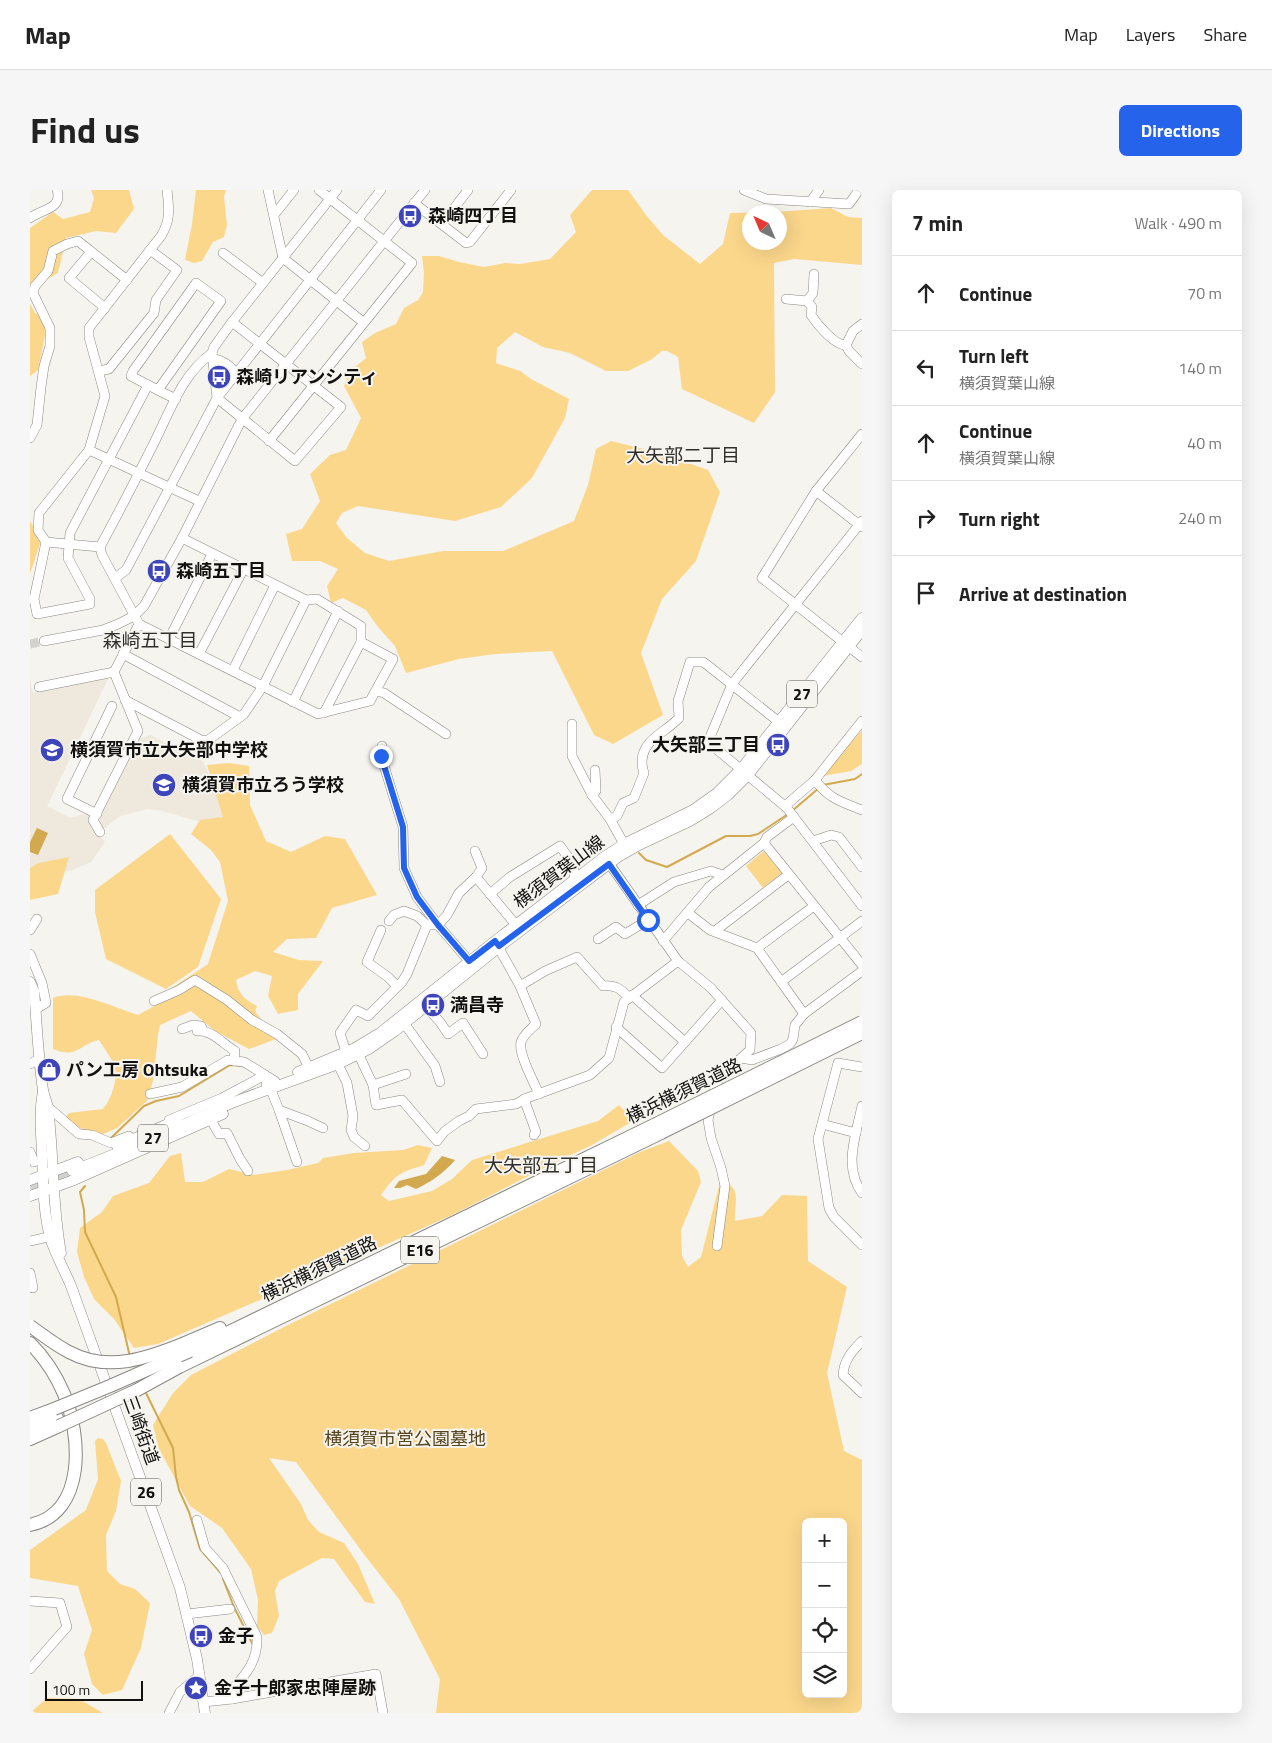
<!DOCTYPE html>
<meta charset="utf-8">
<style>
body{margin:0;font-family:"Titillium Web","Noto Sans JP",sans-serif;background:#f6f6f6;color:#222}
.controls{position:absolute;right:15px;bottom:15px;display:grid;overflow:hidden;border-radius:8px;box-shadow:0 5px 20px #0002}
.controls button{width:45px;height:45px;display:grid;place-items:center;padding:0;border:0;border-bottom:1px solid #e0e0e0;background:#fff;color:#222;font:25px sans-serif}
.compass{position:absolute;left:712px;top:15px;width:45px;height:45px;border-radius:50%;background:#fff;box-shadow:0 5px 20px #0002;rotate:316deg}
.scale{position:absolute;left:15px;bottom:12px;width:98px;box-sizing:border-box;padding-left:5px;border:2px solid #121110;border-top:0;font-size:14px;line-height:18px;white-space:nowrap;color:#121110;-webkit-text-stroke:4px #f6f4ef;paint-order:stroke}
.stop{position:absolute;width:15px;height:15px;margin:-11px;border:4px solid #2563eb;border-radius:50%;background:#fff}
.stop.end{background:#2563eb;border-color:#fff;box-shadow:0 1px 5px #0008}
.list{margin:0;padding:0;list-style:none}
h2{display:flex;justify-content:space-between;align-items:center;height:65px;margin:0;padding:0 20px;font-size:21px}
h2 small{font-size:16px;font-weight:400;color:#767676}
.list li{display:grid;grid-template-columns:32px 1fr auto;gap:15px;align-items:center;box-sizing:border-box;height:75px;padding:0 20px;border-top:1px solid #e0e0e0}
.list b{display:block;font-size:19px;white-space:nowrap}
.list p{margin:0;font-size:16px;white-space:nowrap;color:#767676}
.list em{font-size:16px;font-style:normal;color:#767676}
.icon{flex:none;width:28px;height:28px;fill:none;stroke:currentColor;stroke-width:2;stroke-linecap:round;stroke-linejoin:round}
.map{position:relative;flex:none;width:832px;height:1523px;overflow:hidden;border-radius:8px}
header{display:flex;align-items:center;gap:30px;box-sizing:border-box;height:70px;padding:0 25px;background:#fff;border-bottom:1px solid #e0e0e0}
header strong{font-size:24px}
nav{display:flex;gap:28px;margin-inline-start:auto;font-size:18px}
.intro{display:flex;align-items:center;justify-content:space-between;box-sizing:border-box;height:120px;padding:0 30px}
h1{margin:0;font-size:35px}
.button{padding:12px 22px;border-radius:8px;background:#2563eb;color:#fff;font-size:18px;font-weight:700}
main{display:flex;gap:30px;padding:0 30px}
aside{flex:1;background:#fff;border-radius:8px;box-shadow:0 5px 20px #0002}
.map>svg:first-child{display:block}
.built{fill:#eee8dd}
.green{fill:#fbd78b;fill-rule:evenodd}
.water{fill:#d2a94e}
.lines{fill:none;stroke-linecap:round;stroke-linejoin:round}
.stream{stroke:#d2a94e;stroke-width:2}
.minor-tunnel{stroke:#d4d2ce;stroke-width:9;stroke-dasharray:9 4.5;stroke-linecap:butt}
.major-tunnel{stroke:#d4d2ce;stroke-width:10;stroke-dasharray:10 5;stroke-linecap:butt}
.minor-casing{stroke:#8a8884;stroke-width:10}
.major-casing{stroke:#8a8884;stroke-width:11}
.highway-casing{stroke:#8a8884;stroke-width:14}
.minor{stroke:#fff;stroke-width:9}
.major{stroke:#fff;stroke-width:10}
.highway{stroke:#fff;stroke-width:12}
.highway-bridge-casing{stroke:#8a8884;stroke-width:14;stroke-linecap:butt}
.highway-bridge{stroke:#fff;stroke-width:12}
.route{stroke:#2563eb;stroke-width:6}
.labels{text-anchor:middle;stroke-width:4;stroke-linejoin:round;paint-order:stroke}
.shield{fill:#f6f4ef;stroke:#565553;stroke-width:1}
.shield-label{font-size:16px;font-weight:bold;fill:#121110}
.poi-label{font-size:18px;font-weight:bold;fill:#121110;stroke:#f6f4ef;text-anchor:start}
.street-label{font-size:18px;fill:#121110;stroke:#f6f4ef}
.park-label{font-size:18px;fill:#55441d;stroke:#f6f4ef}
.neighbourhood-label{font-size:19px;fill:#302f2b;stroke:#f6f4ef}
</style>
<header>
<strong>Map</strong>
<nav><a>Map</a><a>Layers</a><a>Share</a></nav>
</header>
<div class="intro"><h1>Find us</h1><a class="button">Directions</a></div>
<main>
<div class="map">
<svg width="832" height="1523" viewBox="0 0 832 1523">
<rect width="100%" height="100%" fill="#f6f4ef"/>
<!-- built -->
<g class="built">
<polygon points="75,488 78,489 17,616 40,628 58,623 67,642 75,652 61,672 42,680 0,691 0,490 3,503"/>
<polygon points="120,545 173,571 200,630 193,638 128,620 117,619 90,626 71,641 67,632 107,550"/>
</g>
<!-- green -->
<g class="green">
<polygon points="61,0 99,0 104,19 86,43 66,41 36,48 28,83 0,99 0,38 23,22 33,29 60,22 64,8"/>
<polygon points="166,0 196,0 194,7 197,35 194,47 183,52 172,71 164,73 155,70 162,34"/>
<path d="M 562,0 L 598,0 L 616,25 L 633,45 L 670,74 L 693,54 L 700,23 L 745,22 L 801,18 L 818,27 L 832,28 L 832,75 L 764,69 L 744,73 L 745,202 L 724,233 L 652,199 L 648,167 L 637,161 L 632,161 L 622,169 L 598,181 L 576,181 L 540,163 L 513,157 L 485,142 L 467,158 L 466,173 L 490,181 L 501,189 L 539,209 L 535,228 L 502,288 L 471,317 L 425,331 L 328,316 L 312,323 L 306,333 L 317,348 L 335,363 L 359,371 L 413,361 L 473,361 L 544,331 L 558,295 L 566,259 L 581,251 L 630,263 L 678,280 L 690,302 L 666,371 L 632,409 L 611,463 L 633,525 L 583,554 L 564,545 L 522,461 L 465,464 L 429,469 L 376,483 L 365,456 L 348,437 L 336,420 L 313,408 L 301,413 L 297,396 L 308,379 L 290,371 L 262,371 L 256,344 L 272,339 L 290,311 L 280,284 L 300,265 L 316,260 L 331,228 L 314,196 L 319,182 L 336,168 L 332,152 L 345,143 L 366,134 L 374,118 L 388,110 L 393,102 L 394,83 L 392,66 L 409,66 L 429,72 L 454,77 L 475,73 L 490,74 L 520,69 L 546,42 L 540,25 ZM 720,22 L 750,22 L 750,52 L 720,52 Z"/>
<polygon points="0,114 5,123 12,127 16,141 8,180 0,186"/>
<polygon points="0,331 11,351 0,384"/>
<polygon points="832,540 832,574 821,581 793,586"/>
<path d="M 199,573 L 219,576 L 220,615 L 236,651 L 261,662 L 295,646 L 315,649 L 347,705 L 302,718 L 286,748 L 257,749 L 243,762 L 269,770 L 293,771 L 268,804 L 268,820 L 248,824 L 238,806 L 242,786 L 225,781 L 206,790 C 208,804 215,810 227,816 L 225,821 L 246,849 L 219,859 L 185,841 L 161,821 L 130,835 L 128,845 L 123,891 L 117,911 L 87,938 L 71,945 L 35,933 L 35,928 L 39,923 L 73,919 C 81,910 88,889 85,878 C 83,870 73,857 69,850 C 48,855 47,869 23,859 L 23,808 C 46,798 85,818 108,825 L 130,813 L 137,801 L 178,774 L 198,711 L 190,672 L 181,660 L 161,644 L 170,630 L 193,627 L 177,575 Z"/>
<polygon points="140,644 191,709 168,777 136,799 76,769 65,722 65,700"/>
<polygon points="735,660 753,683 733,698 716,676"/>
<polygon points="39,667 28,704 0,710 0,678 9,673"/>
<path d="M 589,915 L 603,931 L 562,955 L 522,974 L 422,1025 L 308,1076 L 128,1154 L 104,1158 L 84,1129 L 64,1109 L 54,1087 L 47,1062 L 50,1038 L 72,1022 L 83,1006 L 119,993 L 140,966 L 151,963 L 155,992 L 173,992 L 199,979 L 224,985 L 257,980 L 288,973 L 293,968 L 324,963 L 373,960 L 388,955 L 402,958 L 394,975 C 369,983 367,983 351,1005 L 359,1011 L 402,1001 L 422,989 L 442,970 L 568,931 Z"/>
<path d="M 639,951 L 668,981 L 671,992 L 651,1040 L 652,1066 L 658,1077 L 671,1067 L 691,988 C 713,1002 704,1008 705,1031 L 732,1026 L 752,1005 L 777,1006 L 778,1071 L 817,1097 L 797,1183 L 814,1261 L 832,1270 L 832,1523 L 406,1523 L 410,1489 L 369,1409 L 336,1367 L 266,1272 L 239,1268 L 271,1314 L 278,1330 L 289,1342 L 314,1353 L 328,1374 L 345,1414 L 335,1412 L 304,1369 L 292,1368 L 249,1391 L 245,1401 L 249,1426 L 242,1443 L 234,1445 L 227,1436 L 228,1410 L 221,1379 L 192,1338 L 160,1316 L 129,1259 L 123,1235 L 143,1203 L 161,1185 L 256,1136 L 610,962 ZM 776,1332 L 813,1332 L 813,1504 L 776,1504 Z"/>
<polygon points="68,1248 73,1249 76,1253 91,1291 86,1321 76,1345 77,1381 90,1394 105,1399 120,1413 111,1458 92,1500 73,1505 62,1494 54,1464 62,1440 48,1396 0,1388 0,1360 56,1320 68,1289 65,1251"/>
<polygon points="17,1508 49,1509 73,1523 0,1523"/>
</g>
<!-- water -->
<g class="water">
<polygon points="7,638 18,643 8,665 0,662 0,652"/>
<path d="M 412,966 L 425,970 C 414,983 401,992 386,999 L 377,995 L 370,998 L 364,998 L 369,991 L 396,984 Z"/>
</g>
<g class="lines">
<!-- stream -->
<g class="stream">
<polyline points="793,595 825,589 832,584"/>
<polyline points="762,621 789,598"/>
<polyline points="609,663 616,670 637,677 696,646 720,646 728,644 758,624"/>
<polyline points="80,949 114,916 126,911 149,906 200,875 214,876"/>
<polyline points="50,1002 54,1020 55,1042 86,1107 100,1167"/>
<polyline points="50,1002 55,996"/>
<polyline points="115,1201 143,1258 146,1287 149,1300 159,1322 170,1359 190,1382"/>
<polyline points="193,1389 204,1417 223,1455"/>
</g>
<!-- minor-tunnel -->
<polyline class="minor-tunnel" points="0,454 14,451"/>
<!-- major-tunnel -->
<polyline class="major-tunnel" points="0,997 42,981"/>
<!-- minor casing -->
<g class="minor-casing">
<g id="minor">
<polyline points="238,0 253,68 333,132"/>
<polyline points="714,0 736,9 819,14 829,0"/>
<polyline points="780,12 789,0"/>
<polyline points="384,13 436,53 440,52 481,0"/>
<polyline points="244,25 264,0"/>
<path d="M 0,28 C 12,19 33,19 27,0"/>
<polyline points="412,34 438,0"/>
<polyline points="61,62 39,88 75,118"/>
<polyline points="193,63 233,93"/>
<path d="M 756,109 L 777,111 L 782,117 L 781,125 C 787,134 805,156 816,155"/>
<polyline points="777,111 783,103 784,84"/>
<polyline points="202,132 311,217 265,271 187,208 182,163 184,157 202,132 307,0"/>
<polyline points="832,134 823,141 816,155 819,161 832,174"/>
<path d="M 182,169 C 191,169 202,176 205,184"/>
<polyline points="69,181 79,179 124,123 126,110 147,80 120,60"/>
<path d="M 118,195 L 40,343 L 38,368 L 60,409 L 60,414 L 7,424 L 4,409 L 16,352 L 8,340 L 9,323 L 59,260 L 75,206 L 59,147 L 59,138 L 131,46 C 141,30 139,18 137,0"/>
<path d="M 128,200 L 191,111 L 166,93 L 103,181 L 101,186 C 116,194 131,202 146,209"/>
<polyline points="832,244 786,301 732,388 832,467"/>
<polyline points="0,248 7,235 11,197 14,176 20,156 20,138 3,103 5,96 18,81 23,61 37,54 48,51 97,90"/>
<polyline points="239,251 382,73 289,0"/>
<polyline points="59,260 169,311"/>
<polyline points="786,301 832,337"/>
<polyline points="832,331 702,494 678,552 757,618 832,716"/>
<path d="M 152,348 L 276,410 L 287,409 L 331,436 L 331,452 L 363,469 L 340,511 L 288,524 L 109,434 L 72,365 L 70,357 C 89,322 107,287 125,251 C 140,221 153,183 182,163"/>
<polyline points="16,352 70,357"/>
<polyline points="85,388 96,380 187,208 351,0"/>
<polyline points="139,449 182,364"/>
<polyline points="14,451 73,440 88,434 104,426 114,416 152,348 212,229 395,0"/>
<polyline points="93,464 210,527"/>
<polyline points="169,464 213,380"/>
<polyline points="203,480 245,395"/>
<polyline points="9,497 84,482"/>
<polyline points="346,501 354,503 416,544"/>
<polyline points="95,510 171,550 177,551 214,524 233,496 276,410"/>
<polyline points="263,512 308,421"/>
<polyline points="294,523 331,452"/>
<polyline points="542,534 542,566 562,605 580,629 594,654"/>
<polyline points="352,556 351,566 373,637 374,678 387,707 408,735 439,771"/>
<path d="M 785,590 C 799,609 812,612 832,620"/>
<polyline points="562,605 566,601 565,580"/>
<polyline points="755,616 785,590 832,531"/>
<polyline points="67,624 37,609 82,516"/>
<path d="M 580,629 L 587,626 L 593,613 L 604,608 L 614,583 C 612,578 612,576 612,571 C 613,549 635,543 649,528 L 648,511 L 660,472 L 673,472 L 676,474 L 749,532"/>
<polyline points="70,642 63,630 108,541 84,482 109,434"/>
<polyline points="783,651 801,645 809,647 832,677"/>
<polyline points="734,653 832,775"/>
<polyline points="445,661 452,678 446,687 486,735"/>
<polyline points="576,669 648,771 681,798 721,843 720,860 690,887 685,897 678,930 681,948 691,978 695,996 687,1056"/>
<polyline points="460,704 480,687 530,656 543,674 545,689"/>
<polyline points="608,715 644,692 681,681 693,685"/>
<polyline points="658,723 680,740 727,758 774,824"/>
<polyline points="359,731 364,725 374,721 387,726 397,735 408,735 417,725 429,703 446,687"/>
<polyline points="0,740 7,729"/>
<polyline points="351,740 337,772 358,787 367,796"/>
<polyline points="685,741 758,685"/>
<polyline points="568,749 586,737 595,744 618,730"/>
<polyline points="633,751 679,697 734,653 737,647 764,627"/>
<path d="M 466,753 L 490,796 L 506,834 C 500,840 493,845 491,852 C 488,864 504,892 509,904"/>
<polyline points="727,758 784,716"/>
<polyline points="0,764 12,793 16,813 6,819"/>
<polyline points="751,792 832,731"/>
<path d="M 490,796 L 515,781 L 547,767 L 573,796 C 586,795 590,798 599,808"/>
<polyline points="602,805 655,852"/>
<polyline points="124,811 149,800 165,790 197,810 222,830 247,844 272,864 279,878"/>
<polyline points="392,812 410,832 418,844 433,833 453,864"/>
<polyline points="371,829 405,876 410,892"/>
<polyline points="586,837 632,878 692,810"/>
<polyline points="152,839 163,835 171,836 173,840"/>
<path d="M 167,841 C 181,839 193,854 205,861 L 204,871"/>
<polyline points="326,859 343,895 346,915 372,910 407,951 415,941 429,931 439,926 446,919 486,914 497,908 560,885 579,868 594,812 648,771"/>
<polyline points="316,862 310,843 326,820 338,826 372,792 377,784 397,735"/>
<polyline points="305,868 317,893 323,926 321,940 324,947 335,956"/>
<polyline points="712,868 722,870 751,859 760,854 763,849 765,835 774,824 832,781"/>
<polyline points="0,874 9,869"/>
<polyline points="832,877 808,873 788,949 799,1018 804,1027 832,1055"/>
<polyline points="236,894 241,900 249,920 278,931 293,938"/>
<polyline points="343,895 376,884"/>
<polyline points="120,904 152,897 198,870 214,872 245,891"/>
<polyline points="494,909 506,942 504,945"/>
<path d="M 832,916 C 826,945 813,977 832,1003"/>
<polyline points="18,917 49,944 62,945 81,953 99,946"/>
<polyline points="249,920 267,972"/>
<polyline points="139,930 192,908 235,885"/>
<polyline points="181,930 189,944 197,943 210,969 218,981"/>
<polyline points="792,934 826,943"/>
<polyline points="0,962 4,972"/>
<polyline points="0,1051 27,1045"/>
<polyline points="0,1083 3,1098"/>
<path d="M 832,1151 C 822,1161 814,1170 813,1185 L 832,1203"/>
<path d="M 167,1330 L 175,1358 L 193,1378 L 227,1447 C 228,1470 217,1484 201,1500 L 202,1509"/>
<polyline points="0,1411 30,1413 37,1437 0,1479"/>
<polyline points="157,1424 200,1419"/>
<polyline points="174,1512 202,1509 346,1484 353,1523"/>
<polyline points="139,1523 150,1502 170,1485"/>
</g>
</g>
<!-- major casing -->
<g class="major-casing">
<g id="major">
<path d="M 0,792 L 4,801 C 7,834 8,867 13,900 C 14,906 17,912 18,918 C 24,966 22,1015 31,1063"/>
<polyline points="268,882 325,858 350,843 465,751 574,667 594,654 663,620 687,603 711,579 832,428"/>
<path d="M 13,902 C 9,922 11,942 12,963 C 13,991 13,1020 20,1047 C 25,1064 34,1079 41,1096 L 150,1398 L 167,1469 L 175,1523"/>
<polyline points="87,956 147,930"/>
<polyline points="42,981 105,956 204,912 308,874 339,859 365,841 469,757 588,667 609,655 660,631 681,618 698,605 718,585 832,440"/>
<polyline points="0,990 48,972"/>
<polyline points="0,1006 44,990 193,924"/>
</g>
</g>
<!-- highway casing -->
<g class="highway-casing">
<g id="highway">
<path d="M 0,1153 C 14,1167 26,1185 34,1204 C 51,1245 57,1323 0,1335"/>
<polyline points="155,1153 190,1138"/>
<polyline points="160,1161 626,934"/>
<polyline points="149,1177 631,943"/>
<polyline points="0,1228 24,1219"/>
<polyline points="0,1238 27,1228"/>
<polyline points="0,1249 29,1236"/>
</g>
</g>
<!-- minor -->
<use href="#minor" class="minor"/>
<!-- major -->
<use href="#major" class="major"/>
<!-- highway -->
<use href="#highway" class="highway"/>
<!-- highway-bridge casing -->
<g class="highway-bridge-casing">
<g id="highway-bridge">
<polyline points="626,934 832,832"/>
<polyline points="631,943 832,843"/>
<path d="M 0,1136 C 13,1145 25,1155 39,1162 C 78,1183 118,1168 155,1153"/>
<polyline points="24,1219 80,1196 160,1161"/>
<polyline points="29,1236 107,1200 149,1177"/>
</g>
</g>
<!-- highway-bridge -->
<use href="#highway-bridge" class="highway-bridge"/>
</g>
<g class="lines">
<!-- route -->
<polyline class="route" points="351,566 373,637 374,678 387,707 408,735 439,771 465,751 469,756 579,674 618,730"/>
</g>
<!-- icons -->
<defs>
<g id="bus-disc" transform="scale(1.25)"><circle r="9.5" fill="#3e45ba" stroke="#f6f4ef"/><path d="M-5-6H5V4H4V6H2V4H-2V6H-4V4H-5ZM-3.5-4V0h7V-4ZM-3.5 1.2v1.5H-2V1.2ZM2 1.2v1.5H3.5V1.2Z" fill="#fff"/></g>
<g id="school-disc" transform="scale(1.25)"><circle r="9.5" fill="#3e45ba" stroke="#f6f4ef"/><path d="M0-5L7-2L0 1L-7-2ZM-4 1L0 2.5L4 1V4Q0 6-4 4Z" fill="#fff"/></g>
<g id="shop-disc" transform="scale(1.25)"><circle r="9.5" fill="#3e45ba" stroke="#f6f4ef"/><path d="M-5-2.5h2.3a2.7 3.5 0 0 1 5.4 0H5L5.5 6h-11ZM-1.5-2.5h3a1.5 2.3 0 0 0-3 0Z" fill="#fff"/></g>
<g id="sight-disc" transform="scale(1.25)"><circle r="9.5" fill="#3e45ba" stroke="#f6f4ef"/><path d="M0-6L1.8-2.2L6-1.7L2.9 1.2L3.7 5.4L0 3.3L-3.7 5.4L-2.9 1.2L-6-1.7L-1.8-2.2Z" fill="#fff"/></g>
</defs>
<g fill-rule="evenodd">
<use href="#bus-disc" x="380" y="26"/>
<use href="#bus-disc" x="189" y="187"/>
<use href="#bus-disc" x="129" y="381"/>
<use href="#bus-disc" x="748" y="555"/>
<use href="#school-disc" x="22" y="560"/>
<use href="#school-disc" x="134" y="595"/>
<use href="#bus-disc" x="403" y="815"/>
<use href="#shop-disc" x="19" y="880"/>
<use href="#bus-disc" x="171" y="1446"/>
<use href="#sight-disc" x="166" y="1498"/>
</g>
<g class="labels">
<!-- shield labels -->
<g class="shield">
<rect x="757" y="490.5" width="30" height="27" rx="4"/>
<rect x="108" y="934.5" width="30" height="27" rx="4"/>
<rect x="371" y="1046.5" width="38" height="27" rx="4"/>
<rect x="101" y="1288.5" width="30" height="27" rx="4"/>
</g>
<g class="shield-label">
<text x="772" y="510">27</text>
<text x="123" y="954">27</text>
<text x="390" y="1066">E16</text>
<text x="116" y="1308">26</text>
</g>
<!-- poi labels -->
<g class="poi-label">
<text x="398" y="32">森崎四丁目</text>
<text x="206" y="193">森崎リアンシティ</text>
<text x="146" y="387">森崎五丁目</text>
<text x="730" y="561" text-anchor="end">大矢部三丁目</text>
<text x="40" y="566">横須賀市立大矢部中学校</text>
<text x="152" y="601">横須賀市立ろう学校</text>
<text x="420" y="821">満昌寺</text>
<text x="36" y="886">パン工房 Ohtsuka</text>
<text x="188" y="1452">金子</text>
<text x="184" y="1504">金子十郎家忠陣屋跡</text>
</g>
<!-- street labels -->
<g class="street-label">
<text transform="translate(529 682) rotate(-37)" y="6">横須賀葉山線</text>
<text transform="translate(654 901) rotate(-26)" y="6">横浜横須賀道路</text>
<text transform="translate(289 1079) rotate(-26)" y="6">横浜横須賀道路</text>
<text transform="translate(111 1240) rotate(70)" y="6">三崎街道</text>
</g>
<!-- park labels -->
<g class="park-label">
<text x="375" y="1255">横須賀市営公園墓地</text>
</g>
<!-- neighbourhood labels -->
<g class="neighbourhood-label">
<text x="653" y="272">大矢部二丁目</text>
<text x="120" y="457">森崎五丁目</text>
<text x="511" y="982">大矢部五丁目</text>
</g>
</g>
</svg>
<div class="controls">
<button>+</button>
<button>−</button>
<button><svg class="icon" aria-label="locate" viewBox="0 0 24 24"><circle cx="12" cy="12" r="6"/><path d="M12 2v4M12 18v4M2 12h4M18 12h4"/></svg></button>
<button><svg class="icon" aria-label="layers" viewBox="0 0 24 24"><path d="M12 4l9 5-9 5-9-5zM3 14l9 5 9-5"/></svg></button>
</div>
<svg class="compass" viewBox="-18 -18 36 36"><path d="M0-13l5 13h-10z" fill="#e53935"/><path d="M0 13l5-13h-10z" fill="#767676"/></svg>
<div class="scale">100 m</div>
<div class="stop" style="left:618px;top:730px"></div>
<div class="stop end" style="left:351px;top:566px"></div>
</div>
<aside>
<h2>7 min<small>Walk · 490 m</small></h2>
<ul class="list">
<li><svg class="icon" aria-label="ahead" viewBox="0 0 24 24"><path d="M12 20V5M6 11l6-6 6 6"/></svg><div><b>Continue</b></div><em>70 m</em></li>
<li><svg class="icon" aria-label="left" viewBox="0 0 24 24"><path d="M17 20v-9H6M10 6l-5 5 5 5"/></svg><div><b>Turn left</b><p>横須賀葉山線</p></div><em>140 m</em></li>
<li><svg class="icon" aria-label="ahead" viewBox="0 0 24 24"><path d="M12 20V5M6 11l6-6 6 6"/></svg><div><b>Continue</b><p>横須賀葉山線</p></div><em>40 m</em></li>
<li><svg class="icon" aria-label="right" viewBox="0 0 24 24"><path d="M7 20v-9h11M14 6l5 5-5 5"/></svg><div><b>Turn right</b></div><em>240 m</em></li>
<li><svg class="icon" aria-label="arrive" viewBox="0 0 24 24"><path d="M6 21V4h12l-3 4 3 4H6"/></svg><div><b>Arrive at destination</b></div></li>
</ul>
</aside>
</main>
